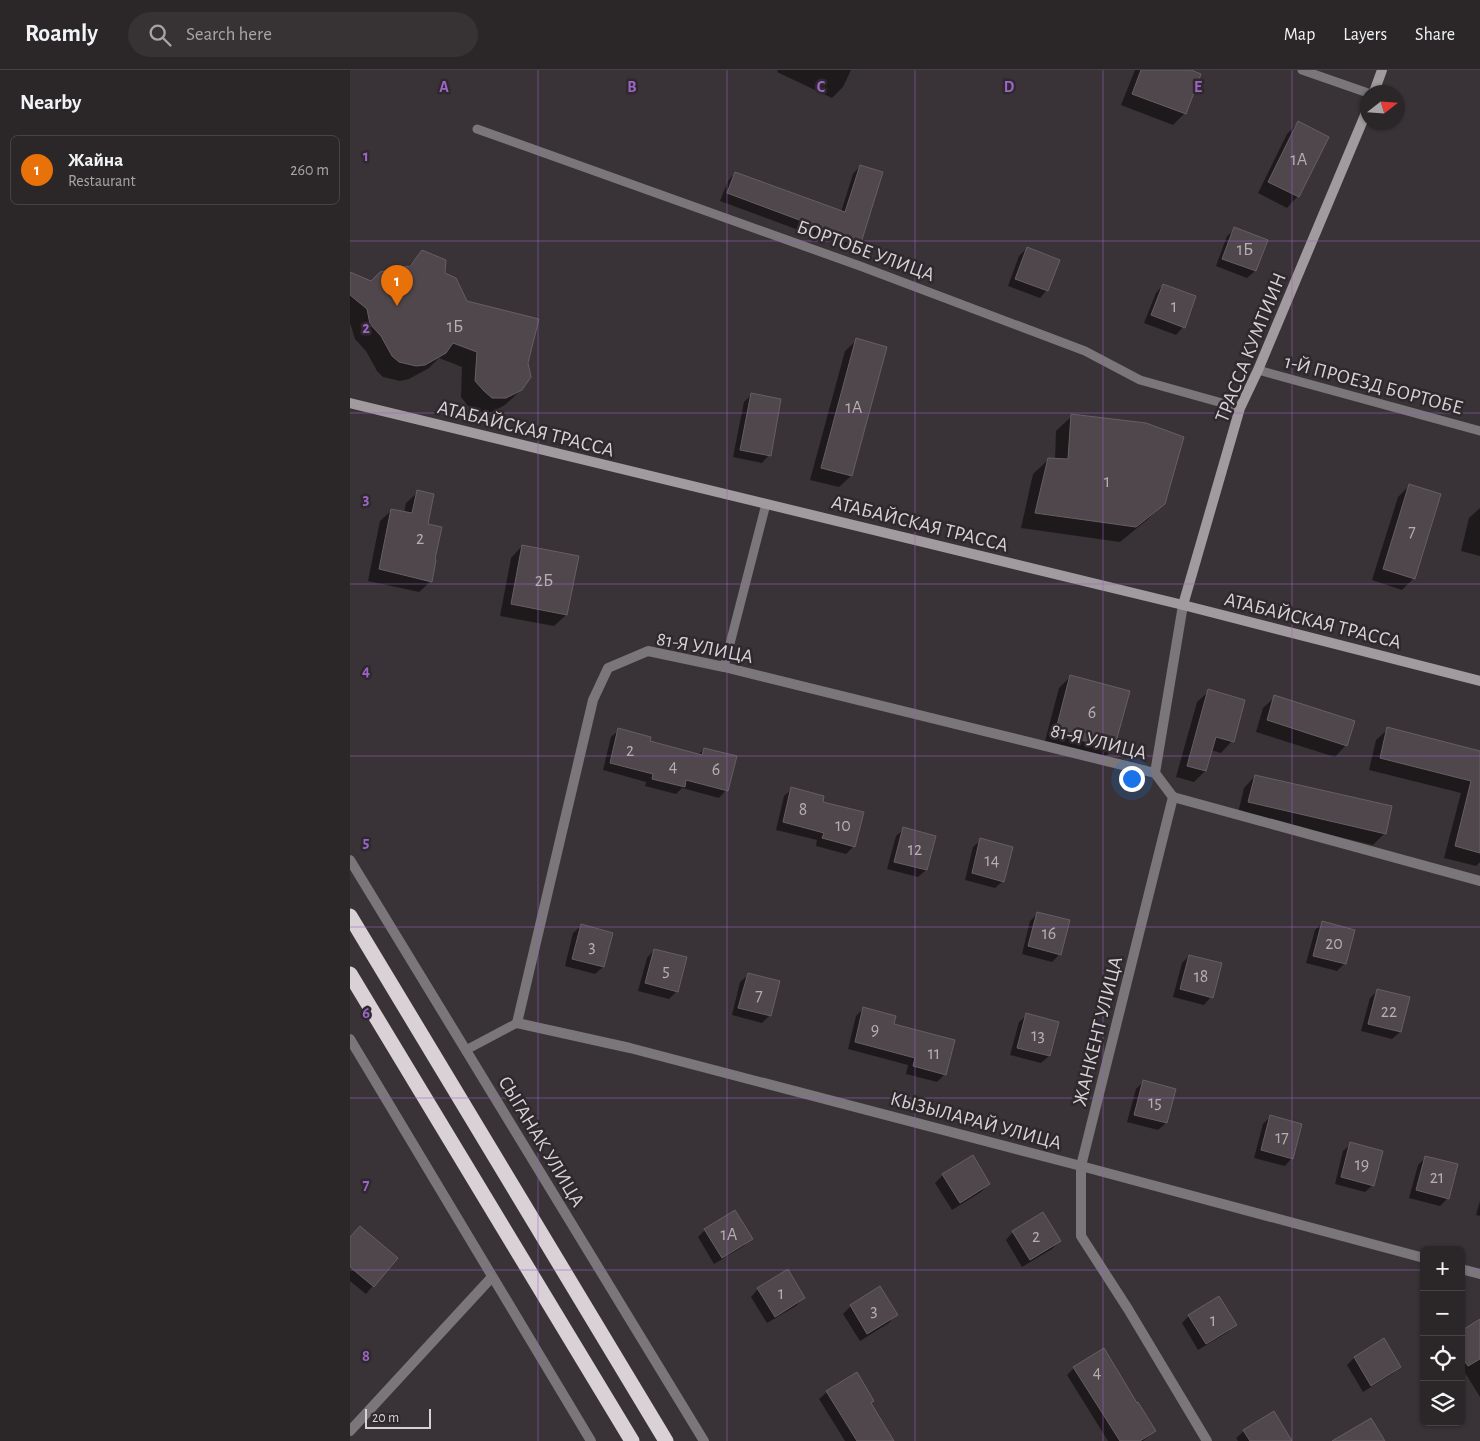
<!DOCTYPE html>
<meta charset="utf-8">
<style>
body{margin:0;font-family:"Alegreya Sans",sans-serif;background:#373234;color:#f1f3f6}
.controls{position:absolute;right:15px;bottom:15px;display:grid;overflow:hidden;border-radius:8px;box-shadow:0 1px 4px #0004}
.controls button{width:45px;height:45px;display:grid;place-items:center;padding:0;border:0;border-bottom:1px solid #474345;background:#2b2628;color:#f1f3f6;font:25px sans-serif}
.compass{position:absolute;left:1010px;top:15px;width:45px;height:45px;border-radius:50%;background:#2b2628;box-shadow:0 1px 4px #0004;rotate:73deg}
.scale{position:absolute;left:15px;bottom:12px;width:66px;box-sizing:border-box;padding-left:5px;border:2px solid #d7d2d5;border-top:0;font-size:14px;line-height:18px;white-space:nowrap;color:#d7d2d5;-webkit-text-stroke:4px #2f282c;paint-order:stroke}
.you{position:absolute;left:781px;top:708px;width:18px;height:18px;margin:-12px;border:4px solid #fff;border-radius:50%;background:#1a73e8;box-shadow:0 0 0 8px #1a73e833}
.badge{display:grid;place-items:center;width:32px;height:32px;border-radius:50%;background:#8fcd41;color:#fff;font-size:16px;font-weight:700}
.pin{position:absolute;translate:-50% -41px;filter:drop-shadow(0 1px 2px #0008)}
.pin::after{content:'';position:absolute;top:26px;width:18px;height:15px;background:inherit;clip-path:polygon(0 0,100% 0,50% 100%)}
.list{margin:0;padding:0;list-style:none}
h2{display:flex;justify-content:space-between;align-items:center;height:65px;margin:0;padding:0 20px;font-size:21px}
h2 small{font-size:16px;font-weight:400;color:#a6a5a8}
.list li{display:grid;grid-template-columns:32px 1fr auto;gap:15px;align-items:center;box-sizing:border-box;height:70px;margin:0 10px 10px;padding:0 10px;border:1px solid #474345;border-radius:8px}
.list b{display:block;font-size:19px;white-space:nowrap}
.list p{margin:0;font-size:16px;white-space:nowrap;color:#a6a5a8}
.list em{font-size:16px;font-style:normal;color:#a6a5a8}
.icon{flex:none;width:28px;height:28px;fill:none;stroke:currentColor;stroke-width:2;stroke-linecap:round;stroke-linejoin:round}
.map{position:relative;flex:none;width:1130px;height:1371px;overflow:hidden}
header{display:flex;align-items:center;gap:30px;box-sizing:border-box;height:70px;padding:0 25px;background:#2b2628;border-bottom:1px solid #474345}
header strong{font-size:24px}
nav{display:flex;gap:28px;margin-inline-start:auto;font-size:18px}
.search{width:350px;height:45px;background:#373234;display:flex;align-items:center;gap:12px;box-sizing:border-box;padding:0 18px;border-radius:28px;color:#a6a5a8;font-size:19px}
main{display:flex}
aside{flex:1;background:#2b2628}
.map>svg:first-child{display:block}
.shadow{fill:#0007}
.building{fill:#4f474c;stroke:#665e63}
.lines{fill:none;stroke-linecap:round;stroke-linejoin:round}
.lane{stroke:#7a7679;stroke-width:9}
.street{stroke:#7a7679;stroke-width:10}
.secondary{stroke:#a19b9f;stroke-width:10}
.highway{stroke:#dad1d7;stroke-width:15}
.grid{fill:none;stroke:#9b66c7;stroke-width:1;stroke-opacity:0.55}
.labels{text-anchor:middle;stroke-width:5;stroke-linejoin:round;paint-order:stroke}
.number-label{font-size:18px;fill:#b5afb3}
.street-label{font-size:20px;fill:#d7d2d5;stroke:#2f282c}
.grid-label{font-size:16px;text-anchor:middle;font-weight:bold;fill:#9b66c7;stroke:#2f282c;stroke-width:5;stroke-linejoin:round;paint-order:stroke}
</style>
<header>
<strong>Roamly</strong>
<div class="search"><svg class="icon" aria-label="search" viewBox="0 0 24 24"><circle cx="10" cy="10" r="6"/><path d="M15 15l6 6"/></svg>Search here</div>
<nav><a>Map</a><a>Layers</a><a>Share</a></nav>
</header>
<main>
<aside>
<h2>Nearby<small></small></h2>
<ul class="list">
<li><span class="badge" style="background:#e8710a">1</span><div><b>Жайна</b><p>Restaurant</p></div><em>260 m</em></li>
</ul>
</aside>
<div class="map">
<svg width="1130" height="1371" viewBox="0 0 1130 1371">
<rect width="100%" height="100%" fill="#393236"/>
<!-- shadow -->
<g class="shadow">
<polygon points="428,0 501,0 493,17 482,28 427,2"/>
<polygon points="785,0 838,0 835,43 823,55 771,35"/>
<polygon points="948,53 948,126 937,138 908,123 937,64"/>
<polygon points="510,96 510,172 502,180 370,131 378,111 385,103 491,142 503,104"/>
<polygon points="885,159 905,201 897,208 866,196 877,166"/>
<polygon points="677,178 697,220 690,228 658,216 669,186"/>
<polygon points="72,182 93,203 117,232 171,320 155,335 140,343 127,342 118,336 111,327 112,297 89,288 79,298 59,309 50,311 33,307 27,301 16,281 5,269 0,253 0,203 21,212 56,198"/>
<polygon points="813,215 833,257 826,265 794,253 806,223"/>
<polygon points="507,270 535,277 501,406 489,417 460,410 495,281"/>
<polygon points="401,325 419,385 412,393 383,387 394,332"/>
<polygon points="722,346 814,433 798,449 770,472 671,458 683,404 699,389 705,389 706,361"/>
<polygon points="1060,415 1064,508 1052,520 1022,510 1048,427"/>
<polygon points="68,422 77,455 83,490 81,511 69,522 18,511 30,451 42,440 54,443 56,433"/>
<polygon points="1130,438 1130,486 1111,481 1119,448"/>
<polygon points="172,476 227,487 216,545 204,556 150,546 161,488"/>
<polygon points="721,606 778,622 763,679 752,690 694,675 709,618"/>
<polygon points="859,621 882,671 871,683 861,680 855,701 844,712 826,707 847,632"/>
<polygon points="925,627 996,675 985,687 906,662 913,638"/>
<polygon points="1038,659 1130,682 1130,792 1126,796 1094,788 1111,723 1019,700 1026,670"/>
<polygon points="269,660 298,672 348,685 354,679 376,720 369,728 332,718 326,724 295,716 296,712 253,700 261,667"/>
<polygon points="905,706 1035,763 1023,775 888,743 894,718"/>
<polygon points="442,719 471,733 504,776 496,784 466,776 467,770 426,760 434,726"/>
<polygon points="554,759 584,766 576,800 568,807 537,799 546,766"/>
<polygon points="631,770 653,811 645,818 615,810 623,777"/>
<polygon points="688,843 710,884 702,892 672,884 680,851"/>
<polygon points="972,853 1003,861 994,894 987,901 956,893 965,860"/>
<polygon points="231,856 253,897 245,904 215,896 223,863"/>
<polygon points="304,880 327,921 319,929 288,921 297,888"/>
<polygon points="839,886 861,927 854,935 823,927 832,893"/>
<polygon points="398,905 420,945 412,953 382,945 390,912"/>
<polygon points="1028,920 1050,962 1042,969 1011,961 1020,928"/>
<polygon points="514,938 542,955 595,1004 587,1012 556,1004 558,995 498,979 506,946"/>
<polygon points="677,945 707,952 699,986 691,993 660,985 669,952"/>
<polygon points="793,1012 816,1053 808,1060 777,1052 786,1019"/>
<polygon points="920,1047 942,1088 935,1096 904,1088 913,1054"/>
<polygon points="1001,1074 1023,1115 1015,1122 985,1114 993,1081"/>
<polygon points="1076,1087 1098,1128 1090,1136 1059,1128 1068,1095"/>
<polygon points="593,1105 639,1114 631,1122 602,1140 585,1113"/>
<polygon points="1130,1131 1130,1146 1126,1145"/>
<polygon points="355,1160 401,1168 394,1176 364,1194 348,1167"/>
<polygon points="663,1162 709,1171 702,1179 672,1197 656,1170"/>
<polygon points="0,1167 46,1188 16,1224 0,1211"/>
<polygon points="530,1218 546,1245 539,1253 510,1271 493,1244 501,1236"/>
<polygon points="408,1219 454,1228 446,1236 417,1253 401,1227"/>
<polygon points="839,1246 885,1255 878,1262 848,1280 832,1253"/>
<polygon points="1130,1251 1130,1327 1114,1301 1111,1302 1111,1262"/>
<polygon points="1033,1270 1050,1297 1042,1304 1013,1322 997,1295 1004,1288"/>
<polygon points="724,1298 805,1361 793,1371 758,1371 717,1305"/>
<polygon points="477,1322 520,1334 543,1371 495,1371 469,1329"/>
<polygon points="894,1361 938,1371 888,1371 886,1368"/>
</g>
<!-- building -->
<g class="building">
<polygon points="791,0 841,0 851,4 836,44 782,24"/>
<polygon points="948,51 979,67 949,127 918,112"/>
<polygon points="510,95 533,102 511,173 377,123 385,102 495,142"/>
<polygon points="884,157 918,170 906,201 872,189"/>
<polygon points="677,177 710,190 698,221 665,209"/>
<polygon points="72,180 96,190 95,203 106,208 117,231 189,249 178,293 181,307 172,320 156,328 142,328 134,321 125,311 127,282 103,273 96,283 75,295 66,296 49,292 42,286 31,266 20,254 17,239 0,225 0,202 21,211 30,202 43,199 60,196"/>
<polygon points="813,214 846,226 835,258 801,245"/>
<polygon points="506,268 537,277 502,406 471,398"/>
<polygon points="401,323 431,329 421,386 390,380"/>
<polygon points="721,344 796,353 834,367 815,434 786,457 685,443 698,388 718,389"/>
<polygon points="1059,414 1091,424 1065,509 1033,499"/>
<polygon points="67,420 84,424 78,454 92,457 85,489 86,490 82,512 29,499 41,439 62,443"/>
<polygon points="172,475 229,486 217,545 161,534"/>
<polygon points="720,605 780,621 764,679 705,663"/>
<polygon points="858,619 895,630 884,672 866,667 856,701 837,696"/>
<polygon points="924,625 1005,651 997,676 917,650"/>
<polygon points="1037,657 1130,681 1130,783 1105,776 1121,711 1030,688"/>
<polygon points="268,658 301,667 300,671 352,685 354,678 387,686 378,721 336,710 335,717 302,709 303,704 260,693"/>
<polygon points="905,705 1042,736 1036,764 898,732"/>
<polygon points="441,717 474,726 473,732 514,742 505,777 472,768 474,763 433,752"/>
<polygon points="553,757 586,766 577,800 544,792"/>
<polygon points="630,768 663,777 654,812 622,803"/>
<polygon points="687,842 720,850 711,885 678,876"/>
<polygon points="972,851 1005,860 996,894 963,886"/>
<polygon points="231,854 263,863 254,897 222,889"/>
<polygon points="304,879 337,887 328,922 295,913"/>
<polygon points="839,885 872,893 863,928 830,919"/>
<polygon points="398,903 430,911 421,946 388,938"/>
<polygon points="1027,919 1060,927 1051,962 1018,954"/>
<polygon points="513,937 546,946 544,954 605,970 596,1005 563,996 565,988 505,972"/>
<polygon points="676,943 709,952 700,986 667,978"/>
<polygon points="793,1010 826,1019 817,1053 784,1045"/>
<polygon points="920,1045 952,1054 943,1089 911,1080"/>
<polygon points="1000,1072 1033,1081 1024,1116 991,1107"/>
<polygon points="623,1085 640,1114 610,1133 592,1104"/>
<polygon points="1075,1086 1108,1094 1099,1129 1066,1120"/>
<polygon points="385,1140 403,1169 372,1188 354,1159"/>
<polygon points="693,1142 711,1171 680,1190 662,1161"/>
<polygon points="10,1156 48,1188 24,1217 0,1197 0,1167"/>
<polygon points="438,1199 455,1228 425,1247 407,1218"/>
<polygon points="530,1216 548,1245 517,1264 500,1235"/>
<polygon points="869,1226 887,1255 856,1274 838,1245"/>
<polygon points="1130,1249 1130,1289 1118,1296 1111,1286 1111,1261"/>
<polygon points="1034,1268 1051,1297 1021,1316 1004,1287"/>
<polygon points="754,1278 787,1333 788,1332 806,1361 790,1371 770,1371 723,1297"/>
<polygon points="507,1302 524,1331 521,1333 544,1371 507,1371 476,1321"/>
<polygon points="924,1341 942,1371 900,1371 893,1360"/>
<polygon points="1021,1348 1035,1371 982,1371"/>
</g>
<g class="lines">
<!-- lane -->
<g class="lane">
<polyline points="952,0 1018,23"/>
<polyline points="127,59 510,196 735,281 790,310 890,338"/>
<polyline points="908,300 1130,361"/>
<polyline points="374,597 416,434"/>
<polyline points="116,980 167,953"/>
</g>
<!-- street -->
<g class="street">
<polyline points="833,535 805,703 823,727 731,1096 731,1166 778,1239 857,1371"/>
<polyline points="805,703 374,597 298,581 258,598 243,630 167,953 280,978 731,1096 1074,1188"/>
<polyline points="823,727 1130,811"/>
<polyline points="0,790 354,1371"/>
<polyline points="0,969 241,1371"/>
<polyline points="1111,1199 1130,1204"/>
<polyline points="0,1361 142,1207"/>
</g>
<!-- secondary -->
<g class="secondary">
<polyline points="1024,22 1032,0"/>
<polyline points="0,333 833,535 1130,611"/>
<polyline points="833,535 890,338 908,300 1018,38"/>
</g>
<!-- highway -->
<g class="highway">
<polyline points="0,846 316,1371"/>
<polyline points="0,904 282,1371"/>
</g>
</g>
<!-- grid -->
<path class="grid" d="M 188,0 L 188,1371M 377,0 L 377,1371M 565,0 L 565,1371M 753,0 L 753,1371M 942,0 L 942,1371M 0,171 L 1130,171M 0,343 L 1130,343M 0,514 L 1130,514M 0,686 L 1130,686M 0,857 L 1130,857M 0,1028 L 1130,1028M 0,1200 L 1074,1200M 1111,1200 L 1130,1200"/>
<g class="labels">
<!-- number labels -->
<g class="number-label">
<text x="949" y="95">1А</text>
<text x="895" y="185">1Б</text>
<text x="824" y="242">1</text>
<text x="105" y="262">1Б</text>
<text x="504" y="343">1А</text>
<text x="757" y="417">1</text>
<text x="1062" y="467">7</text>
<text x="70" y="474">2</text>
<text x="194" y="516">2Б</text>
<text x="742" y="648">6</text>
<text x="280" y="686">2</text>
<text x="323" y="702">4</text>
<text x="366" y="705">6</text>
<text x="453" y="745">8</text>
<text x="493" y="761">10</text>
<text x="565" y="785">12</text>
<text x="642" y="796">14</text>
<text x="699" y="869">16</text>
<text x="984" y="879">20</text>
<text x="242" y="882">3</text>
<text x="316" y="906">5</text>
<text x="851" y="912">18</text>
<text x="409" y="931">7</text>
<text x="1039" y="947">22</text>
<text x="525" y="965">9</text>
<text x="688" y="971">13</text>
<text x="584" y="989">11</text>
<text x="805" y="1038">15</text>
<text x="932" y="1073">17</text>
<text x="1012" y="1100">19</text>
<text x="1087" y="1113">21</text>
<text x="379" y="1170">1А</text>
<text x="686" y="1172">2</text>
<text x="431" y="1229">1</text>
<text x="524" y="1246">3</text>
<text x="863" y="1256">1</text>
<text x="747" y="1308">4</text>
</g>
<!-- street labels -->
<g class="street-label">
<text transform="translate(516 180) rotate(20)" y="7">БОРТОБЕ УЛИЦА</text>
<text transform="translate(900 277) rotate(-68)" y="7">ТРАССА КУМТИИН</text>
<text transform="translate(1024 314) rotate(15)" y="7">1-Й ПРОЕЗД БОРТОБЕ</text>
<text transform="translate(176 358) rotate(14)" y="7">АТАБАЙСКАЯ ТРАССА</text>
<text transform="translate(570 453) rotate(14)" y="7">АТАБАЙСКАЯ ТРАССА</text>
<text transform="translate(963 550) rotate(14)" y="7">АТАБАЙСКАЯ ТРАССА</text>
<text transform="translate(355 577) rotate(11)" y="7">81-Я УЛИЦА</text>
<text transform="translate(749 671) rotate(14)" y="7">81-Я УЛИЦА</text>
<text transform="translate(747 961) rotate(-76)" y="7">ЖАНКЕНТ УЛИЦА</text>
<text transform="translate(626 1050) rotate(15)" y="7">КЫЗЫЛАРАЙ УЛИЦА</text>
<text transform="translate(192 1071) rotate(59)" y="7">СЫГАНАК УЛИЦА</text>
</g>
</g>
<g class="grid-label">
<text x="94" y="22">A</text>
<text x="282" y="22">B</text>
<text x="471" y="22">C</text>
<text x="659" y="22">D</text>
<text x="848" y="22">E</text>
<text x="16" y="91">1</text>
<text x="16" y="263">2</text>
<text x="16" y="434">3</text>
<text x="16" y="606">4</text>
<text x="16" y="777">5</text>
<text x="16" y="948">6</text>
<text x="16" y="1120">7</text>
<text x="16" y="1291">8</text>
</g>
</svg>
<div class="controls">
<button>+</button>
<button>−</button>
<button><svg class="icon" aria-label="locate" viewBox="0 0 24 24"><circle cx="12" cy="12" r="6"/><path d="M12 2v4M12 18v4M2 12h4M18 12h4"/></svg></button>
<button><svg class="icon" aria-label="layers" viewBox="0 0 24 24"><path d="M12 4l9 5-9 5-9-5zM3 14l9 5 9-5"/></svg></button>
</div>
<svg class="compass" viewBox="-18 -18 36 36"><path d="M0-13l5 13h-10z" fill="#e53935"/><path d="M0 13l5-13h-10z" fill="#a6a5a8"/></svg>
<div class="scale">20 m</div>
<div class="you"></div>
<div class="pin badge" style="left:47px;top:236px;background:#e8710a">1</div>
</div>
</main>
